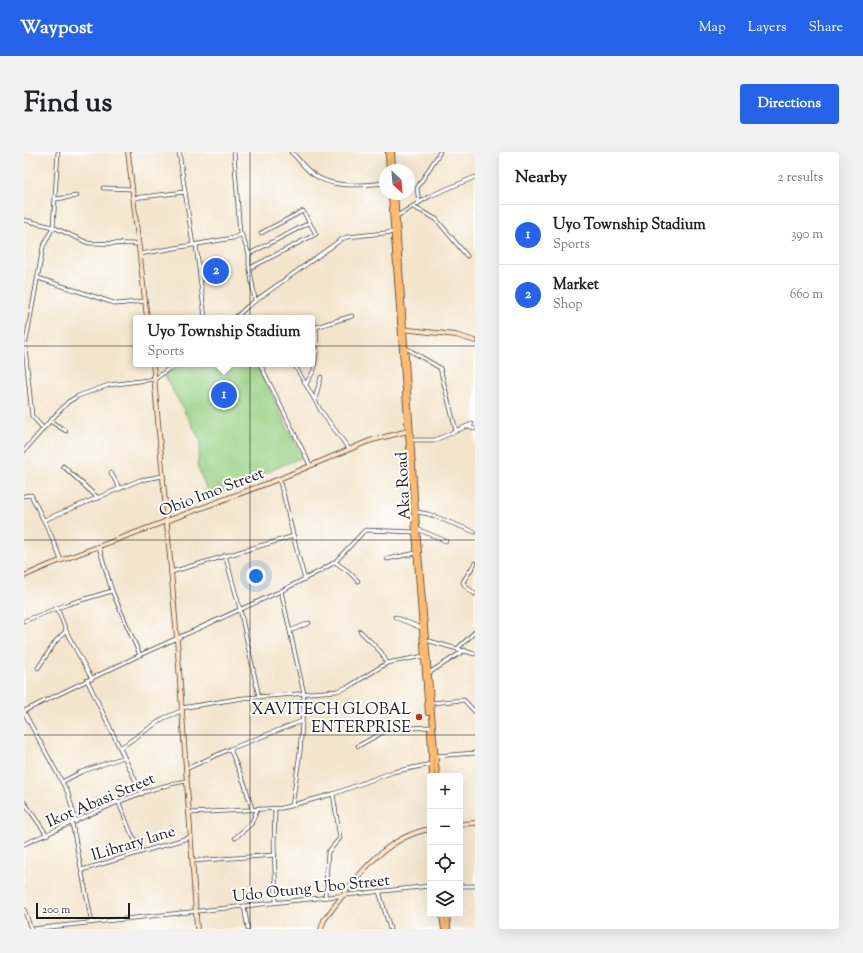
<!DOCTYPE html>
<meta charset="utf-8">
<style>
body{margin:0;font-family:"Sorts Mill Goudy",serif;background:#f2f2f2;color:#202124}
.controls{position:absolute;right:12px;bottom:12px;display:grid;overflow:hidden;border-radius:4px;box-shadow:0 4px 16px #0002}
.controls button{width:36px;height:36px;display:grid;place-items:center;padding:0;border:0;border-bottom:1px solid #e0e0e0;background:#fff;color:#202124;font:20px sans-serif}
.compass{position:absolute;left:355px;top:12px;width:36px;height:36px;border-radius:50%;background:#fff;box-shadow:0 4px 16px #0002;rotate:154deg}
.scale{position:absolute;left:12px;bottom:10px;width:94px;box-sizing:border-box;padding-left:4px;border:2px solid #1c1c1c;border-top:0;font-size:11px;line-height:14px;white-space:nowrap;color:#1c1c1c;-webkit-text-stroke:3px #fff;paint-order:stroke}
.you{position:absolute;left:232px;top:424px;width:14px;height:14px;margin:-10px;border:3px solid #fff;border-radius:50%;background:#1a73e8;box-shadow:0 0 0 6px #1a73e833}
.badge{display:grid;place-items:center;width:26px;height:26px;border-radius:50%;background:#2563eb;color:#fff;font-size:13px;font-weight:700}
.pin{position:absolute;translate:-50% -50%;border:2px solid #fff;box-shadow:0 1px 4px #0006}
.popup{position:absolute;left:109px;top:163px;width:182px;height:52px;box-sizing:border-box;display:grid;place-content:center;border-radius:4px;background:#fff;filter:drop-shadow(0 1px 3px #0005);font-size:13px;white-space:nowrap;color:#757577}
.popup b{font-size:15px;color:#202124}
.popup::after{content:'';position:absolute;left:50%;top:100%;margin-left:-8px;border:8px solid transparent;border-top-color:#fff}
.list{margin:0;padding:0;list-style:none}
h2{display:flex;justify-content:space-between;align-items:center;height:52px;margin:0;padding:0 16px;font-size:17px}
h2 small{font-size:13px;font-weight:400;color:#757577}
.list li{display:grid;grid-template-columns:26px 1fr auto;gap:12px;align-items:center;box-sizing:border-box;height:60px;padding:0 16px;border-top:1px solid #e0e0e0}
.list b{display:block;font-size:15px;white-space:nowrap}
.list p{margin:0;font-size:13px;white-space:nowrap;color:#757577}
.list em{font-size:13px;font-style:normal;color:#757577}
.icon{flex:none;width:22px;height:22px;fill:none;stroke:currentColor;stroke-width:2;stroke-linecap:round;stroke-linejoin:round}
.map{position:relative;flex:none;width:451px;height:777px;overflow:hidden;border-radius:4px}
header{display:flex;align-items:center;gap:24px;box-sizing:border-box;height:56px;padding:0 20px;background:#2563eb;color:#fff}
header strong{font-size:19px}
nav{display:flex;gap:22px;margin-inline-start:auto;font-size:14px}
.intro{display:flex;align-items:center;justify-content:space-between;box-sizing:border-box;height:96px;padding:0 24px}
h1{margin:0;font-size:28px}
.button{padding:10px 18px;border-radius:4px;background:#2563eb;color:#fff;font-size:14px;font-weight:700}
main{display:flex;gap:24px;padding:0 24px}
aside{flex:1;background:#fff;border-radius:4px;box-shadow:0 4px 16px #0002}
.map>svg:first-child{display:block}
.green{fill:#99d285;stroke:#5a7750}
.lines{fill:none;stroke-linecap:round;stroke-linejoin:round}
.street-casing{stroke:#3c3a36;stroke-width:4.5}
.secondary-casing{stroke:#3c3a36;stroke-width:5.5}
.primary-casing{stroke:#3c3a36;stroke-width:6}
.street{stroke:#fff;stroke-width:3}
.secondary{stroke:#ffe4c6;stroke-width:4}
.primary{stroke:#febb71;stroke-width:4.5}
.grid{fill:none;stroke:#1c1c1c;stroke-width:1;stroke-opacity:0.55}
.poi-dot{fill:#c8321e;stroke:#fff;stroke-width:1.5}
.labels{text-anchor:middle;stroke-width:4;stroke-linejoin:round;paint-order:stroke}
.street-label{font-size:16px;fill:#1c1c1c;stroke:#fff}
.poi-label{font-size:16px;fill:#1c1c1c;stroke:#fff;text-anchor:end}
</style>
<header>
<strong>Waypost</strong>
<nav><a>Map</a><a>Layers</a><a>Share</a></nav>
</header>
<div class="intro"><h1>Find us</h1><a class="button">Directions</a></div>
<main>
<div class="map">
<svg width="451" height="777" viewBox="0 0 451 777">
<rect width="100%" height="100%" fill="#fff"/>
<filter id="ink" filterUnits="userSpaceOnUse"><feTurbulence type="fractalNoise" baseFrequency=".025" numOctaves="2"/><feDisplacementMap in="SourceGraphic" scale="8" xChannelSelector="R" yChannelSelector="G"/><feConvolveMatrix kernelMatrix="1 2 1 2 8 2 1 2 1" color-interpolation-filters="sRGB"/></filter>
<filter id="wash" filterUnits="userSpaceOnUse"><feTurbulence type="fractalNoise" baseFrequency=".012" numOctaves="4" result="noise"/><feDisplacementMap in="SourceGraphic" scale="16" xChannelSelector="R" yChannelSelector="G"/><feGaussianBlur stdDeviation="0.9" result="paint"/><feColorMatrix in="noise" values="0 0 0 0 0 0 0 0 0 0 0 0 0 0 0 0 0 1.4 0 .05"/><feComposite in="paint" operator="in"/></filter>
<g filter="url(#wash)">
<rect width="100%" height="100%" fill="#f3e5cc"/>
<!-- green -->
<polygon class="green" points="155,212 233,212 278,305 186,345 173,314 177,289 140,223"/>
</g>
<g filter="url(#ink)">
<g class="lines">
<!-- street casing -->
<g class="street-casing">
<g id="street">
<polyline points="155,0 169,93"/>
<path d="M 267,0 C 275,7 280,16 289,22 C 308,37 338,33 361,31"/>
<polyline points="79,36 108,37"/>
<polyline points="109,46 161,40"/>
<polyline points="32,47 53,44"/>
<polyline points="395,51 393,36 416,0"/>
<polyline points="389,55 412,67 443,104"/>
<polyline points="373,64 406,44 451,25"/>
<polyline points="0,68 29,75 64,91 114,92"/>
<polyline points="217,81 225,102 225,113 231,148"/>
<polyline points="172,93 181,166"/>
<polyline points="116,102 209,86 216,83 210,0"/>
<polyline points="225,102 285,71"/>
<polyline points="226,116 292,82 279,59 237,81"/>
<polyline points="14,126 93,152 121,149"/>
<polyline points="211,166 224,154 318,87 323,85 370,80"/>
<polyline points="382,196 416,216 432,279"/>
<polyline points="236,212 286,313"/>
<polyline points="270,212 297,259 325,297"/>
<polyline points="282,232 290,218 293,194 292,175 328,164"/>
<polyline points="291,247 297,225"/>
<polyline points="26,269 42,279"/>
<polyline points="443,274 451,277"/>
<polyline points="19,276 8,264 1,195 19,95 29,75 34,0"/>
<polyline points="388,288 411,288 448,272"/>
<polyline points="0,299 26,269 44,250 54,244 85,233 131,227 151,212"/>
<polyline points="39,314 74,346"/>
<polyline points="87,321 96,337"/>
<path d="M 255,327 C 265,360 270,394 281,427"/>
<polyline points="0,344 7,343 27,383 37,408"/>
<polyline points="393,360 404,362 451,380"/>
<polyline points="20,368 116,328 139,324"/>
<polyline points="393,377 422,389"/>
<polyline points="75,395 88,439 116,503"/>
<polyline points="201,403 216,457 235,545"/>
<polyline points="363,407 392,401"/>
<polyline points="311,410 325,420 334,429"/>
<polyline points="451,411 439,430 441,434 451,442"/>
<polyline points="147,420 270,384"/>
<polyline points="257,439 280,542 276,600 268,654"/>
<polyline points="33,456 44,483 68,527"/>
<polyline points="371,465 397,476"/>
<polyline points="0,469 44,452 88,439"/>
<polyline points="266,479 285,471"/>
<polyline points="336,479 357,500 363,511"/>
<polyline points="402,488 451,502"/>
<polyline points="434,496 451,480"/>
<polyline points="14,516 32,489 42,479"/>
<polyline points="405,521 441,498"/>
<polyline points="63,528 118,642"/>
<polyline points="407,551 440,548 451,560"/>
<polyline points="157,556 219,546 313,539 324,535 363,511 400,504"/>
<polyline points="0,559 116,503 257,439 296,419 311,410 341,378 391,380"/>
<polyline points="0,560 44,641 52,670"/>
<polyline points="334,594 365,577 406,575"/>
<polyline points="96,596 140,566 157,559"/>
<polyline points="206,597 221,633 228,657"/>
<polyline points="411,604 451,601"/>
<polyline points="162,617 206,597 278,569"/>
<polyline points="38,630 57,620 100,605"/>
<polyline points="0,650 23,683"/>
<polyline points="95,651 107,681 118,699"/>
<polyline points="251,657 250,691 252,751"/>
<polyline points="165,661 258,656 309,642 369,620 407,612"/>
<polyline points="48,671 68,771"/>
<polyline points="211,686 227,672 234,656"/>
<path d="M 0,692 C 51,671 109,638 162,629"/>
<polyline points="168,709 251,703"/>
<polyline points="58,718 167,685"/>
<polyline points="436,734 451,734"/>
<polyline points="355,739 366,777"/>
<polyline points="301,745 304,700 316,686 309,642"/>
<polyline points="220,754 224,777"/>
<polyline points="0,757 7,777"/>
<polyline points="8,777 406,734"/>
</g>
</g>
<!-- secondary casing -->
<g class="secondary-casing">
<g id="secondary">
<polyline points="104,0 123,166"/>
<polyline points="377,177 432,183 451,189"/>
<polyline points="129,212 153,487 173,777"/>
<polyline points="0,424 25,413 255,327 345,289 384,279"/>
<polyline points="436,672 451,671"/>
<path d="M 297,777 L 300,768 C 329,731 356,686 406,677"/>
</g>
</g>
<!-- primary casing -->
<g class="primary-casing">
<g id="primary">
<polyline points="364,0 365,18"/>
<polyline points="368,0 369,18"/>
<polyline points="367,42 404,561"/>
<polyline points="371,42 393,377 413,624"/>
<polyline points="406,578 408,624"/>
<polyline points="418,762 420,777"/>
<polyline points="423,762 424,777"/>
</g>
</g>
<!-- street -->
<use href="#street" class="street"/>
<!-- secondary -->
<use href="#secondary" class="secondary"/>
<!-- primary -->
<use href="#primary" class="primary"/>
</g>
</g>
<!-- grid -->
<path class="grid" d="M 226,0 L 226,777M 0,194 L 451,194M 0,388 L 451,388M 0,583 L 451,583"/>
<!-- markers -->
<circle class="poi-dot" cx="395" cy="565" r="4"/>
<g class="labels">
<!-- street labels -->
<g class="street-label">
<text transform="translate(378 334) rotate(-93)" y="6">Aka Road</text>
<text transform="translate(187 339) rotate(-21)" y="6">Obio Imo Street</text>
<text transform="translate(76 647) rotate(-23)" y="6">Ikot Abasi Street</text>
<text transform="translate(109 690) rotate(-17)" y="6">lLibrary lane</text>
<text transform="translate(287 735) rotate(-6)" y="6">Udo Otung Ubo Street</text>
</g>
<!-- poi labels -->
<g class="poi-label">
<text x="387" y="562">XAVITECH GLOBAL<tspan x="387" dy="18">ENTERPRISE</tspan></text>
</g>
</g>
</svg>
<div class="controls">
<button>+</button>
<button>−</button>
<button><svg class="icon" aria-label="locate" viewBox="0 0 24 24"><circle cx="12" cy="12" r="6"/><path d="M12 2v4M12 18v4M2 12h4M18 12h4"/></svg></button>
<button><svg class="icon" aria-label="layers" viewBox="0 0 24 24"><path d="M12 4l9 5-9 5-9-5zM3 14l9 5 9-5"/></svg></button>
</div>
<svg class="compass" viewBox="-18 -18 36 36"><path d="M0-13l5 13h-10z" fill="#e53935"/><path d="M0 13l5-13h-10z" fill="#757577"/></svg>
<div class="scale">200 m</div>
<div class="you"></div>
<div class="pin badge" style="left:200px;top:243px">1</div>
<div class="popup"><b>Uyo Township Stadium</b>Sports</div>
<div class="pin badge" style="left:192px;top:119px">2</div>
</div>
<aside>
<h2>Nearby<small>2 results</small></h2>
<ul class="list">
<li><span class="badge">1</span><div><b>Uyo Township Stadium</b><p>Sports</p></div><em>390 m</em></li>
<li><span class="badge">2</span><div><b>Market</b><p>Shop</p></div><em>660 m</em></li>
</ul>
</aside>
</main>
